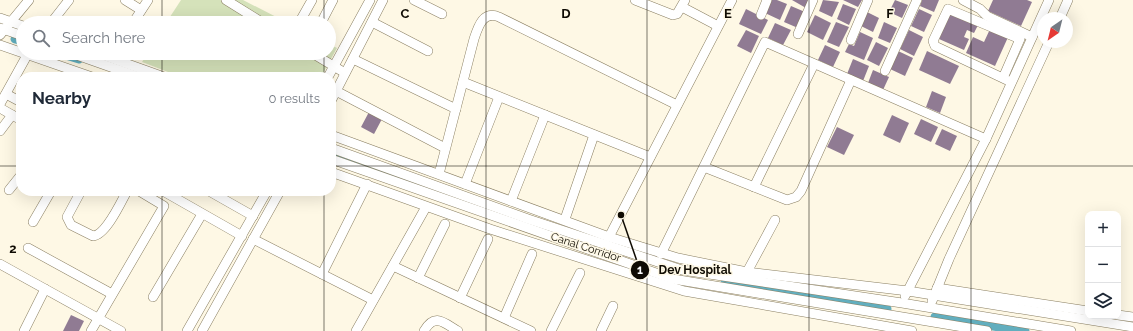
<!DOCTYPE html>
<meta charset="utf-8">
<style>
body{margin:0;font-family:Raleway,sans-serif;background:#f2f2f3;color:#1f2937}
.controls{position:absolute;right:12px;bottom:12px;display:grid;overflow:hidden;border-radius:8px;box-shadow:0 4px 16px #0002}
.controls button{width:36px;height:36px;display:grid;place-items:center;padding:0;border:0;border-bottom:1px solid #e0e1e3;background:#fff;color:#1f2937;font:20px sans-serif}
.compass{position:absolute;left:1037px;top:12px;width:36px;height:36px;border-radius:50%;background:#fff;box-shadow:0 4px 16px #0002;rotate:215deg}
.list{margin:0;padding:0;list-style:none}
h2{display:flex;justify-content:space-between;align-items:center;height:52px;margin:0;padding:0 16px;font-size:17px}
h2 small{font-size:13px;font-weight:400;color:#747a83}
.icon{flex:none;width:22px;height:22px;fill:none;stroke:currentColor;stroke-width:2;stroke-linecap:round;stroke-linejoin:round}
.map{position:relative;flex:none;width:1133px;height:331px;overflow:hidden}
.search{position:absolute;background:#fff;box-shadow:0 4px 16px #0002;left:16px;top:16px;width:320px;height:44px;display:flex;align-items:center;gap:10px;box-sizing:border-box;padding:0 14px;border-radius:22px;color:#747a83;font-size:15px}
.panel{position:absolute;background:#fff;box-shadow:0 4px 16px #0002;left:16px;top:72px;width:320px;height:124px;border-radius:16px}
.map>svg:first-child{display:block}
.green{fill:#d5e2ba}
.lines{fill:none;stroke-linecap:round;stroke-linejoin:round}
.canal{stroke:#62aebe;stroke-width:9}
.building{fill:#907b93}
.minor-casing{stroke:#8a7f62;stroke-width:10}
.minor{stroke:#fff;stroke-width:9}
.grid{fill:none;stroke:#0f0b03;stroke-width:1;stroke-opacity:0.55}
.labels{text-anchor:middle;stroke-width:3;stroke-linejoin:round;paint-order:stroke}
.street-label{font-size:11px;fill:#0f0b03;stroke:#fef8e5}
.grid-label{font-size:13px;text-anchor:middle;font-weight:bold;fill:#0f0b03;stroke:#fef8e5;stroke-width:3;stroke-linejoin:round;paint-order:stroke}
.leader{fill:none;stroke:#0f0b03;stroke-width:1.5}
.callout-dot{fill:#0f0b03;stroke:#fef8e5;stroke-width:1.5}
.mark-label{font-size:12px;text-anchor:middle;font-weight:bold;fill:#fff}
.callout-label{font-size:12px;text-anchor:middle;font-weight:bold;fill:#0f0b03;stroke:#fef8e5;stroke-width:3;stroke-linejoin:round;paint-order:stroke}
</style>
<div class="map">
<svg width="1133" height="331" viewBox="0 0 1133 331">
<rect width="100%" height="100%" fill="#fef8e5"/>
<!-- green -->
<g class="green">
<polygon points="181,0 243,0 288,23 166,23"/>
<polygon points="329,44 337,48 321,77 181,77 142,62 148,53 329,53"/>
</g>
<g class="lines">
<!-- canal -->
<g class="canal">
<polyline points="15,39 23,41"/>
<polyline points="59,53 79,59"/>
<polyline points="331,153 443,193"/>
<polyline points="725,283 887,309"/>
<polyline points="935,317 1025,331"/>
</g>
</g>
<!-- building -->
<g class="building">
<polygon points="771,0 777,0 787,4 780,20 765,13"/>
<polygon points="792,0 809,0 806,8"/>
<polygon points="823,0 839,2 832,17 819,11"/>
<polygon points="843,0 862,0 858,7"/>
<polygon points="895,0 908,5 902,18 889,12"/>
<polygon points="922,0 939,0 934,12 920,6"/>
<polygon points="993,0 1027,0 1032,2 1021,26 988,11"/>
<polygon points="843,4 856,9 849,25 837,19"/>
<polygon points="791,6 805,12 798,28 784,22"/>
<polygon points="746,9 768,20 761,34 739,24"/>
<polygon points="919,9 932,15 924,32 911,26"/>
<polygon points="951,11 979,23 974,33 967,30 964,37 969,39 964,50 939,39"/>
<polygon points="867,12 879,18 873,32 861,26"/>
<polygon points="815,15 831,23 823,40 807,32"/>
<polygon points="836,22 849,27 839,47 827,42"/>
<polygon points="884,22 897,28 890,43 878,38"/>
<polygon points="775,23 791,30 783,45 768,38"/>
<polygon points="991,27 1009,35 995,66 966,53 973,37 984,42"/>
<polygon points="746,30 759,36 751,53 737,46"/>
<polygon points="909,30 923,37 914,56 900,49"/>
<polygon points="860,32 873,38 864,60 845,52 849,44 854,46"/>
<polygon points="876,42 888,48 879,66 867,60"/>
<polygon points="825,45 840,52 833,67 818,60"/>
<polygon points="898,51 913,58 905,76 890,69"/>
<polygon points="927,51 959,66 950,84 919,70"/>
<polygon points="853,59 869,66 863,81 847,74"/>
<polygon points="873,70 889,77 883,90 868,83"/>
<polygon points="932,91 946,97 940,113 926,107"/>
<polygon points="369,112 382,119 374,134 361,127"/>
<polygon points="892,115 909,123 900,143 883,135"/>
<polygon points="921,119 938,127 931,142 914,134"/>
<polygon points="837,127 854,135 844,155 827,147"/>
<polygon points="942,129 957,136 950,151 935,144"/>
<polygon points="71,315 84,321 79,331 63,331"/>
</g>
<g class="lines">
<!-- minor casing -->
<g class="minor-casing">
<g id="minor">
<polyline points="125,0 141,10"/>
<polyline points="226,0 263,23"/>
<polyline points="414,0 442,14"/>
<polyline points="635,0 673,15 677,14 685,0"/>
<polyline points="963,0 980,9 987,16 1032,37"/>
<polyline points="682,7 718,26"/>
<polyline points="761,15 767,0"/>
<polyline points="0,18 23,26"/>
<polyline points="1060,18 1068,0"/>
<polyline points="372,22 428,51"/>
<polyline points="51,23 69,0"/>
<polyline points="133,23 148,0"/>
<polyline points="299,23 312,0"/>
<polyline points="321,23 333,0"/>
<polyline points="0,28 23,36"/>
<polyline points="798,34 813,0"/>
<polyline points="0,35 29,0"/>
<polyline points="851,40 868,0"/>
<polyline points="0,45 92,77"/>
<polyline points="71,53 139,77"/>
<polyline points="97,53 164,77"/>
<polyline points="312,53 345,73"/>
<polyline points="353,59 456,109"/>
<polyline points="885,71 917,0"/>
<polyline points="328,77 370,0"/>
<polyline points="1003,78 1020,39 948,9 933,41 935,46 1011,82"/>
<polyline points="463,82 650,157"/>
<polyline points="336,91 445,148"/>
<polyline points="6,94 21,102"/>
<polyline points="331,101 383,0"/>
<polyline points="0,104 25,59"/>
<polyline points="0,108 21,120"/>
<polyline points="0,131 12,115"/>
<polyline points="331,135 609,237 678,258 747,272 908,291 1133,327"/>
<polyline points="331,148 528,219 682,270 902,303 1071,331"/>
<polyline points="331,159 673,279 987,331"/>
<polyline points="704,167 787,200 796,197 801,191 851,80"/>
<polyline points="331,172 490,229 684,291 912,331"/>
<path d="M 439,174 L 474,39 C 478,27 483,10 499,17 L 677,105"/>
<polyline points="465,184 499,97"/>
<polyline points="754,187 814,64"/>
<polyline points="9,190 21,175"/>
<path d="M 81,191 L 67,217 L 71,225 L 93,236 C 106,235 121,202 127,191"/>
<polyline points="163,191 242,236"/>
<polyline points="209,191 253,216"/>
<polyline points="511,201 545,115"/>
<polyline points="565,219 594,135"/>
<polyline points="33,222 51,191"/>
<polyline points="609,237 732,0"/>
<polyline points="253,239 373,300"/>
<polyline points="28,248 112,294"/>
<polyline points="661,254 765,42 986,139"/>
<polyline points="0,264 121,331"/>
<polyline points="393,266 531,331"/>
<polyline points="747,272 775,220"/>
<polyline points="322,274 367,184"/>
<polyline points="418,278 445,224"/>
<polyline points="937,288 1088,311"/>
<polyline points="905,296 986,139 1049,0"/>
<polyline points="153,297 202,214"/>
<polyline points="460,298 488,239"/>
<polyline points="932,301 949,259 1049,42"/>
<polyline points="1118,315 1133,317"/>
<polyline points="504,318 532,254"/>
<polyline points="24,331 45,289"/>
<polyline points="91,331 164,206 139,191"/>
<polyline points="187,331 267,191"/>
<polyline points="202,331 280,191"/>
<polyline points="356,331 426,207"/>
<path d="M 424,331 C 435,312 444,323 458,331"/>
<polyline points="551,331 580,273"/>
<polyline points="601,331 613,306"/>
</g>
</g>
<!-- minor -->
<use href="#minor" class="minor"/>
</g>
<!-- grid -->
<path class="grid" d="M 162,0 L 162,23M 324,0 L 324,23M 486,0 L 486,331M 647,0 L 647,331M 809,0 L 809,331M 971,0 L 971,331M 162,53 L 162,77M 324,53 L 324,77M 0,166 L 21,166M 331,166 L 1133,166M 162,191 L 162,331M 324,191 L 324,331"/>
<g class="labels">
<!-- street labels -->
<g class="street-label">
<text transform="translate(586 247) rotate(18)" y="4">Canal Corridor</text>
</g>
</g>
<g class="grid-label">
<text x="405" y="18">C</text>
<text x="566" y="18">D</text>
<text x="728" y="18">E</text>
<text x="890" y="18">F</text>
<text x="13" y="253">2</text>
</g>
<!-- callouts -->
<path class="leader" d="M621 215L640 270"/>
<g class="callout-dot">
<circle cx="621" cy="215" r="4"/>
<circle cx="640" cy="270" r="10"/>
</g>
<g class="mark-label">
<text x="640" y="274">1</text>
</g>
<g class="callout-label">
<text x="695" y="274">Dev Hospital</text>
</g>
</svg>
<div class="controls">
<button>+</button>
<button>−</button>
<button><svg class="icon" aria-label="layers" viewBox="0 0 24 24"><path d="M12 4l9 5-9 5-9-5zM3 14l9 5 9-5"/></svg></button>
</div>
<svg class="compass" viewBox="-18 -18 36 36"><path d="M0-13l5 13h-10z" fill="#e53935"/><path d="M0 13l5-13h-10z" fill="#747a83"/></svg>
<div class="search"><svg class="icon" aria-label="search" viewBox="0 0 24 24"><circle cx="10" cy="10" r="6"/><path d="M15 15l6 6"/></svg>Search here</div>
<section class="panel">
<h2>Nearby<small>0 results</small></h2>
<ul class="list">
</ul>
</section>
</div>
